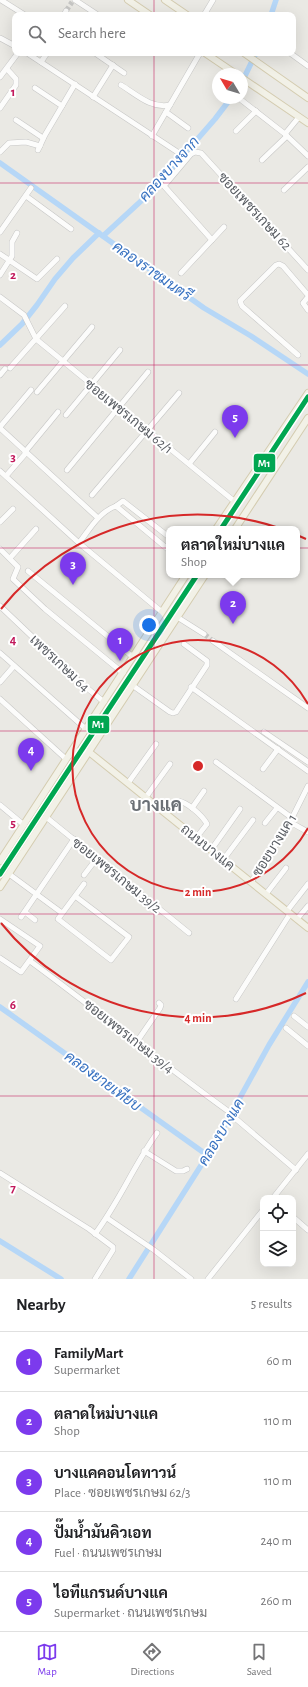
<!DOCTYPE html>
<meta charset="utf-8">
<style>
body{margin:0;font-family:"Alegreya Sans",Sarabun,sans-serif;background:#f2f2f2;color:#202124}
.controls{position:absolute;right:12px;bottom:12px;display:grid;overflow:hidden;border-radius:8px;box-shadow:0 4px 16px #0002}
.controls button{width:36px;height:36px;display:grid;place-items:center;padding:0;border:0;border-bottom:1px solid #e0e0e0;background:#fff;color:#202124;font:20px sans-serif}
.compass{position:absolute;left:212px;top:68px;width:36px;height:36px;border-radius:50%;background:#fff;box-shadow:0 4px 16px #0002;rotate:308deg}
.you{position:absolute;left:149px;top:625px;width:14px;height:14px;margin:-10px;border:3px solid #fff;border-radius:50%;background:#1a73e8;box-shadow:0 0 0 6px #1a73e833}
.badge{display:grid;place-items:center;width:26px;height:26px;border-radius:50%;background:#7c3aed;color:#fff;font-size:13px;font-weight:700}
.pin{position:absolute;translate:-50% -33px;filter:drop-shadow(0 1px 2px #0008)}
.pin::after{content:'';position:absolute;top:21px;width:14px;height:12px;background:inherit;clip-path:polygon(0 0,100% 0,50% 100%)}
.popup{position:absolute;left:166px;top:526px;width:134px;height:52px;box-sizing:border-box;display:grid;place-content:center;border-radius:8px;background:#fff;filter:drop-shadow(0 1px 3px #0005);font-size:13px;white-space:nowrap;color:#757577}
.popup b{font-size:15px;color:#202124}
.popup::after{content:'';position:absolute;left:50%;top:100%;margin-left:-8px;border:8px solid transparent;border-top-color:#fff}
.list{margin:0;padding:0;list-style:none}
h2{display:flex;justify-content:space-between;align-items:center;height:52px;margin:0;padding:0 16px;font-size:17px}
h2 small{font-size:13px;font-weight:400;color:#757577}
.list li{display:grid;grid-template-columns:26px 1fr auto;gap:12px;align-items:center;box-sizing:border-box;height:60px;padding:0 16px;border-top:1px solid #e0e0e0}
.list b{display:block;font-size:15px;white-space:nowrap}
.list p{margin:0;font-size:13px;white-space:nowrap;color:#757577}
.list em{font-size:13px;font-style:normal;color:#757577}
.icon{flex:none;width:22px;height:22px;fill:none;stroke:currentColor;stroke-width:2;stroke-linecap:round;stroke-linejoin:round}
.map{position:relative;flex:none;width:308px;height:1279px;overflow:hidden}
.search{position:absolute;background:#fff;box-shadow:0 4px 16px #0002;left:12px;right:12px;top:12px;height:44px;display:flex;align-items:center;gap:10px;box-sizing:border-box;padding:0 14px;border-radius:8px;color:#757577;font-size:15px}
.sheet{height:352px;background:#fff}
nav{display:flex;justify-content:space-around;align-items:center;box-sizing:border-box;height:56px;border-top:1px solid #e0e0e0;background:#fff;font-size:11px;color:#757577}
nav a{display:grid;justify-items:center;gap:2px}
nav .on{color:#7c3aed}
.map>svg:first-child{display:block}
.lines{fill:none;stroke-linecap:round;stroke-linejoin:round}
.canal{stroke:#b6d7f7;stroke-width:5.5}
.minor-tunnel{stroke:#c6c6c4;stroke-width:5;stroke-dasharray:5 2.5;stroke-linecap:butt}
.minor-casing{stroke:#c7c7c6;stroke-width:6}
.major-casing{stroke:#d4ccb0;stroke-width:8}
.minor{stroke:#fcfcfb;stroke-width:5}
.major{stroke:#f2f1e7;stroke-width:6}
.metro-1-casing{stroke:#fff;stroke-width:8}
.metro-1{stroke:#00a651;stroke-width:5}
.grid{fill:none;stroke:#c2185b;stroke-width:1;stroke-opacity:0.55}
.ring{fill:none;stroke:#d62828;stroke-width:2}
.labels{text-anchor:middle;stroke-width:4;stroke-linejoin:round;paint-order:stroke}
.street-label{font-size:14px;fill:#595d63;stroke:#fff}
.water-label{font-size:15px;font-style:italic;fill:#3872c1;stroke:#fff}
.district-label{font-size:18px;font-weight:bold;fill:#6a6f75;stroke:#fff}
.grid-label{font-size:13px;text-anchor:middle;font-weight:bold;fill:#c2185b;stroke:#fff;stroke-width:4;stroke-linejoin:round;paint-order:stroke}
.centre{fill:#d62828;stroke:#fff;stroke-width:2}
.ring-label{font-size:12px;text-anchor:middle;font-weight:bold;fill:#d62828;stroke:#fff;stroke-width:4;stroke-linejoin:round;paint-order:stroke}
.line-badge{stroke:#fff;stroke-width:1.5}
.badge-label{font-size:11px;text-anchor:middle;font-weight:bold;fill:#fff}
</style>
<div class="map">
<svg width="308" height="1279" viewBox="0 0 308 1279">
<rect width="100%" height="100%" fill="#eae9e4"/>
<g class="lines">
<!-- canal -->
<g class="canal">
<polyline points="271,15 276,0"/>
<polyline points="242,82 256,53"/>
<polyline points="0,163 204,308 251,336 308,374"/>
<polyline points="103,236 153,190 215,119 231,98"/>
<polyline points="0,345 22,324 37,305 55,279 73,258 99,233"/>
<polyline points="0,1007 207,1155"/>
<polyline points="0,1241 61,1279"/>
<polyline points="129,1279 214,1145 269,1045 308,982"/>
</g>
<!-- minor-tunnel -->
<g class="minor-tunnel">
<polyline points="66,11 72,2"/>
<polyline points="204,634 213,641"/>
</g>
<!-- minor casing -->
<g class="minor-casing">
<g id="minor">
<polyline points="1,0 25,15"/>
<polyline points="75,0 98,15"/>
<polyline points="66,11 65,13 67,15"/>
<polyline points="204,15 213,0"/>
<polyline points="0,38 15,46"/>
<polyline points="27,53 179,153"/>
<polyline points="95,53 124,73"/>
<polyline points="290,53 308,66"/>
<polyline points="41,62 47,53"/>
<polyline points="0,77 18,53"/>
<path d="M 121,85 C 136,94 151,109 170,105"/>
<polyline points="35,88 62,106"/>
<polyline points="93,97 113,65"/>
<polyline points="240,99 285,134 308,156"/>
<polyline points="0,108 16,85 16,79 7,69"/>
<polyline points="166,112 188,128"/>
<polyline points="16,120 43,138"/>
<polyline points="236,131 256,111"/>
<polyline points="285,134 299,117"/>
<polyline points="152,136 200,53"/>
<polyline points="38,150 45,135 75,84"/>
<polyline points="0,152 9,143 26,142 40,146"/>
<polyline points="262,160 287,136"/>
<polyline points="284,190 308,167"/>
<polyline points="26,196 71,229"/>
<polyline points="0,232 31,188"/>
<polyline points="212,240 164,186 191,154 195,152 201,153 308,270"/>
<polyline points="0,254 37,279 57,259"/>
<polyline points="181,273 224,227"/>
<polyline points="0,275 12,256 12,242 17,233"/>
<polyline points="0,297 24,315 36,339 234,501"/>
<polyline points="308,297 303,303 308,310"/>
<polyline points="298,355 242,306 240,301 276,265 279,264 283,266 308,295"/>
<polyline points="10,368 65,306"/>
<polyline points="0,375 5,369"/>
<polyline points="37,392 92,327"/>
<polyline points="66,415 120,350"/>
<polyline points="0,427 31,390"/>
<polyline points="0,428 98,518"/>
<polyline points="25,452 58,412"/>
<polyline points="189,464 215,432"/>
<polyline points="67,470 148,372"/>
<polyline points="0,471 79,543 162,612"/>
<polyline points="6,476 26,453"/>
<polyline points="92,495 179,393"/>
<polyline points="116,506 123,501 169,537"/>
<polyline points="0,522 13,509"/>
<path d="M 79,543 C 89,530 99,512 116,506 L 169,550"/>
<polyline points="0,549 18,567 13,579 45,609 123,673"/>
<polyline points="10,558 36,529"/>
<polyline points="28,571 133,657"/>
<polyline points="0,606 81,683 104,702"/>
<polyline points="177,617 204,634"/>
<polyline points="213,641 308,708"/>
<polyline points="0,653 86,729"/>
<polyline points="0,682 14,666"/>
<polyline points="132,685 170,712 173,713 176,712 207,665 207,661 184,644"/>
<polyline points="191,687 308,771"/>
<polyline points="0,699 66,759"/>
<polyline points="264,732 308,762"/>
<polyline points="216,762 292,818"/>
<polyline points="263,769 278,749"/>
<polyline points="128,783 156,744"/>
<polyline points="146,797 170,764"/>
<polyline points="0,805 24,825"/>
<polyline points="192,808 204,791"/>
<path d="M 166,814 L 178,801 C 187,802 202,815 207,824 L 196,838"/>
<polyline points="46,817 189,933"/>
<polyline points="290,822 308,832"/>
<polyline points="265,823 277,808"/>
<polyline points="211,850 240,809"/>
<polyline points="223,860 253,820"/>
<polyline points="9,874 62,913"/>
<polyline points="84,875 97,858"/>
<polyline points="251,882 286,830 308,786"/>
<polyline points="266,894 286,868"/>
<polyline points="75,896 129,937 111,960 58,919 84,884"/>
<polyline points="287,911 308,884"/>
<polyline points="25,912 35,920"/>
<polyline points="21,917 74,839"/>
<polyline points="0,919 40,946 21,972 0,958"/>
<polyline points="297,919 308,906"/>
<path d="M 30,961 C 97,1010 161,1063 228,1111"/>
<polyline points="236,999 290,914"/>
<polyline points="294,1016 308,1027"/>
<polyline points="286,1028 308,1046"/>
<polyline points="136,1043 160,1008 161,1005 159,1003"/>
<polyline points="235,1118 296,1170"/>
<polyline points="144,1151 176,1171 183,1171 187,1169"/>
<polyline points="0,1173 89,1229 113,1247 113,1250 95,1279"/>
<polyline points="273,1198 308,1154"/>
<polyline points="293,1217 308,1230"/>
<polyline points="107,1218 154,1250 191,1279"/>
<path d="M 95,1234 C 119,1202 134,1165 157,1133"/>
<polyline points="208,1279 263,1210"/>
</g>
</g>
<!-- major casing -->
<g class="major-casing">
<g id="major">
<polyline points="128,0 150,15"/>
<polyline points="165,0 187,15"/>
<polyline points="205,53 236,74"/>
<polyline points="244,53 308,98"/>
<polyline points="242,78 308,123"/>
<polyline points="216,529 308,393"/>
<polyline points="235,529 308,418"/>
<polyline points="70,755 79,751 89,752 308,928"/>
<polyline points="0,861 186,575"/>
<polyline points="0,887 205,575"/>
</g>
</g>
<!-- minor -->
<use href="#minor" class="minor"/>
<!-- major -->
<use href="#major" class="major"/>
<!-- metro-1 casing -->
<g class="metro-1-casing">
<g id="metro-1">
<polyline points="221,529 308,397"/>
<polyline points="0,874 197,575"/>
</g>
</g>
<!-- metro-1 -->
<use href="#metro-1" class="metro-1"/>
</g>
<!-- grid -->
<path class="grid" d="M 154,0 L 154,15M 154,53 L 154,1279M 0,183 L 308,183M 0,365 L 308,365M 0,548 L 308,548M 0,731 L 308,731M 0,914 L 308,914M 0,1096 L 308,1096"/>
<!-- distance rings -->
<g class="ring">
<path d="M308 828A126 126 0 1 1 308 704"/>
<path d="M306 993A252 252 0 0 1 1 923M1 609A252 252 0 0 1 306 539"/>
</g>
<g class="labels">
<!-- street labels -->
<g class="street-label">
<text transform="translate(255 211) rotate(47)" y="5">ซอยเพชรเกษม 62</text>
<text transform="translate(129 416) rotate(39)" y="5">ซอยเพชรเกษม 62/1</text>
<text transform="translate(60 663) rotate(43)" y="5">เพชรเกษม 64</text>
<text transform="translate(274 845) rotate(-58)" y="5">ซอยบางแค 1</text>
<text transform="translate(208 847) rotate(39)" y="5">ถนนบางแค</text>
<text transform="translate(117 875) rotate(39)" y="5">ซอยเพชรเกษม 39/2</text>
<text transform="translate(129 1036) rotate(38)" y="5">ซอยเพชรเกษม 39/4</text>
</g>
<!-- water labels -->
<g class="water-label">
<text transform="translate(169 169) rotate(-48)" y="5">คลองบางจาก</text>
<text transform="translate(152 271) rotate(35)" y="5">คลองราชมนตรี</text>
<text transform="translate(103 1081) rotate(36)" y="5">คลองยายเทียบ</text>
<text transform="translate(221 1132) rotate(-59)" y="5">คลองบางแค</text>
</g>
<!-- district labels -->
<g class="district-label">
<text x="156" y="811">บางแค</text>
</g>
</g>
<g class="grid-label">
<text x="13" y="96">1</text>
<text x="13" y="279">2</text>
<text x="13" y="461">3</text>
<text x="13" y="644">4</text>
<text x="13" y="827">5</text>
<text x="13" y="1009">6</text>
<text x="13" y="1192">7</text>
</g>
<circle cx="198" cy="766" r="6" class="centre"/>
<g class="ring-label">
<text x="198" y="896">2 min</text>
<text x="198" y="1022">4 min</text>
</g>
<g class="line-badge">
<rect x="253" y="453" width="23" height="20" rx="4" fill="#00a651"/>
<rect x="87" y="715" width="23" height="19" rx="4" fill="#00a651"/>
</g>
<g class="badge-label">
<text x="264" y="467">M1</text>
<text x="98" y="728">M1</text>
</g>
</svg>
<div class="controls">
<button><svg class="icon" aria-label="locate" viewBox="0 0 24 24"><circle cx="12" cy="12" r="6"/><path d="M12 2v4M12 18v4M2 12h4M18 12h4"/></svg></button>
<button><svg class="icon" aria-label="layers" viewBox="0 0 24 24"><path d="M12 4l9 5-9 5-9-5zM3 14l9 5 9-5"/></svg></button>
</div>
<svg class="compass" viewBox="-18 -18 36 36"><path d="M0-13l5 13h-10z" fill="#e53935"/><path d="M0 13l5-13h-10z" fill="#757577"/></svg>
<div class="you"></div>
<div class="pin badge" style="left:120px;top:661px">1</div>
<div class="pin badge" style="left:233px;top:624px">2</div>
<div class="popup"><b>ตลาดใหม่บางแค</b>Shop</div>
<div class="pin badge" style="left:73px;top:585px">3</div>
<div class="pin badge" style="left:31px;top:771px">4</div>
<div class="pin badge" style="left:235px;top:438px">5</div>
<div class="search"><svg class="icon" aria-label="search" viewBox="0 0 24 24"><circle cx="10" cy="10" r="6"/><path d="M15 15l6 6"/></svg>Search here</div>
</div>
<section class="sheet">
<h2>Nearby<small>5 results</small></h2>
<ul class="list">
<li><span class="badge">1</span><div><b>FamilyMart</b><p>Supermarket</p></div><em>60 m</em></li>
<li><span class="badge">2</span><div><b>ตลาดใหม่บางแค</b><p>Shop</p></div><em>110 m</em></li>
<li><span class="badge">3</span><div><b>บางแคคอนโดทาวน์</b><p>Place · ซอยเพชรเกษม 62/3</p></div><em>110 m</em></li>
<li><span class="badge">4</span><div><b>ปั๊มน้ำมันคิวเอท</b><p>Fuel · ถนนเพชรเกษม</p></div><em>240 m</em></li>
<li><span class="badge">5</span><div><b>ไอทีแกรนด์บางแค</b><p>Supermarket · ถนนเพชรเกษม</p></div><em>260 m</em></li>
</ul>
</section>
<nav>
<a class="on"><svg class="icon" aria-label="map" viewBox="0 0 24 24"><path d="M3 6l6-2 6 2 6-2v14l-6 2-6-2-6 2zM9 4v14M15 6v14"/></svg>Map</a>
<a><svg class="icon" aria-label="directions" viewBox="0 0 24 24"><path d="M12 3l9 9-9 9-9-9zM9 14v-3h6M13 9l2 2-2 2"/></svg>Directions</a>
<a><svg class="icon" aria-label="saved" viewBox="0 0 24 24"><path d="M7 4h10v16l-5-4-5 4z"/></svg>Saved</a>
</nav>
